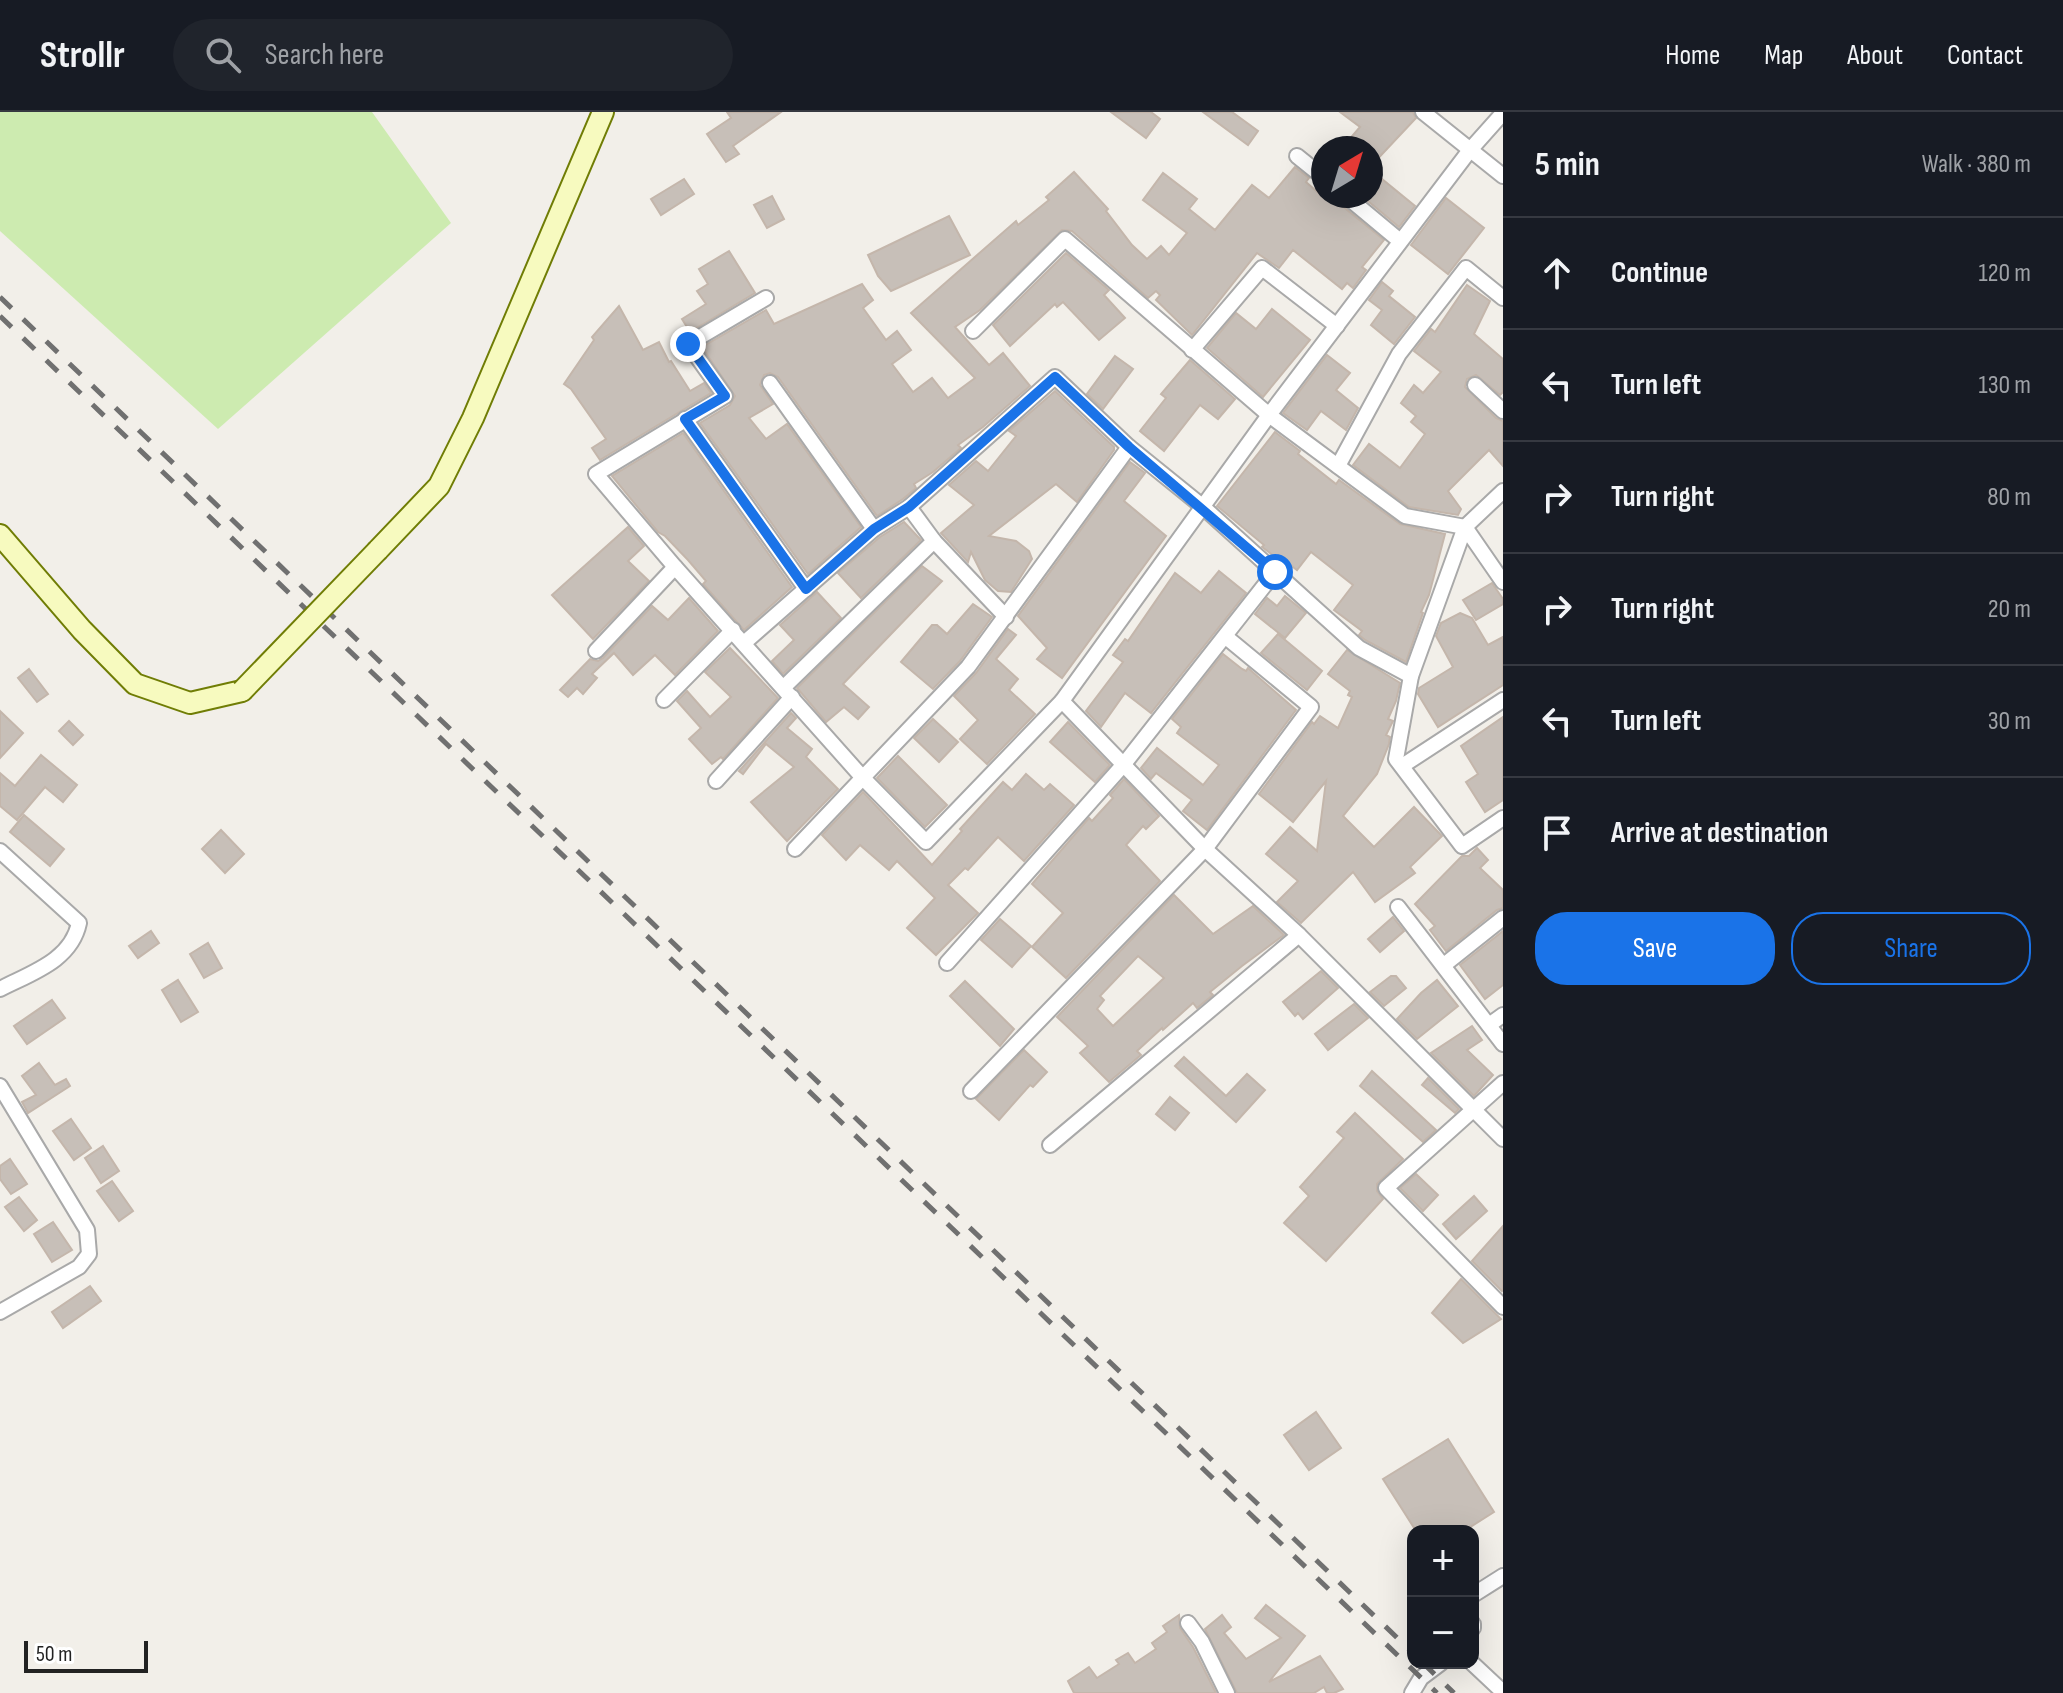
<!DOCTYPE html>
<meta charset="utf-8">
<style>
body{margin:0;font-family:"Sofia Sans Condensed",sans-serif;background:#20242c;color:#f1f3f6}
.controls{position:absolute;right:24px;bottom:24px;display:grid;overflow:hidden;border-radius:16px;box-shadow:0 8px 32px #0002}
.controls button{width:72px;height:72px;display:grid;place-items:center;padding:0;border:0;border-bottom:2px solid #363941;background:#171b24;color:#f1f3f6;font:40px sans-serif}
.compass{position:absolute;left:1311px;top:24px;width:72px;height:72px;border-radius:50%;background:#171b24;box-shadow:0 8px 32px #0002;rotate:38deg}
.scale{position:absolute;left:24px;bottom:20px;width:124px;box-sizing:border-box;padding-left:8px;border:4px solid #222;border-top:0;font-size:22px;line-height:28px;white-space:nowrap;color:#222;-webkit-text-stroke:6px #fff;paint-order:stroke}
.stop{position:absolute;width:24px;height:24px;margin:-18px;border:6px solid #1a73e8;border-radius:50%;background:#fff}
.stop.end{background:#1a73e8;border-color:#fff;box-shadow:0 2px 8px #0008}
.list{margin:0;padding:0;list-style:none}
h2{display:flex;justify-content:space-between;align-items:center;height:104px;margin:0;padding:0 32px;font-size:34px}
h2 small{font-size:26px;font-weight:400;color:#9ea1a6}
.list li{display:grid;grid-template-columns:52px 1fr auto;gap:24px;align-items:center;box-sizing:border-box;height:112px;padding:0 32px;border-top:2px solid #363941}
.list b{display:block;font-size:30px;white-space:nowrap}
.list em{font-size:26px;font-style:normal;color:#9ea1a6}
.actions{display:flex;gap:16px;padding:24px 32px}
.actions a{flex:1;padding:18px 0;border:2px solid #1a73e8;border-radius:32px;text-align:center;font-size:28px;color:#1a73e8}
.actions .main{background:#1a73e8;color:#fff}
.icon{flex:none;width:44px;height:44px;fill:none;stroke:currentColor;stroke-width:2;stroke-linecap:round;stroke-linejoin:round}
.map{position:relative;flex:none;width:1503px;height:1581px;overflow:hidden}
header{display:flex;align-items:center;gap:48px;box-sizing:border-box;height:112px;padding:0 40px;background:#171b24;border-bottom:2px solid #363941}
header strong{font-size:38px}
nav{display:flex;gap:44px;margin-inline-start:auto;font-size:28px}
.search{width:560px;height:72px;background:#20242c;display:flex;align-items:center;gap:20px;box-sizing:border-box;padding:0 28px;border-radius:44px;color:#9ea1a6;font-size:30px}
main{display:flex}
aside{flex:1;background:#171b24}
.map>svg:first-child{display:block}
.grass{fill:#cdebb0}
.building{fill:#c7bfb8;stroke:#c4b6ab;stroke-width:2;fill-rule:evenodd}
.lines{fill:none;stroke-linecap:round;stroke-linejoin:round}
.street-casing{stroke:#a9a9a9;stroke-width:18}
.secondary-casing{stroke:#707d05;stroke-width:24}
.street{stroke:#fff;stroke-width:14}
.secondary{stroke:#f7fabf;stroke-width:20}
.rail{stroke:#707070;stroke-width:5;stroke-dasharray:16 16;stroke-linecap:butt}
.secondary-bridge-casing{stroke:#707d05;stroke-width:24;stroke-linecap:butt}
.secondary-bridge{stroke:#f7fabf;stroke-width:20}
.route{stroke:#1a73e8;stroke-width:10}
</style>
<header>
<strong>Strollr</strong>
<div class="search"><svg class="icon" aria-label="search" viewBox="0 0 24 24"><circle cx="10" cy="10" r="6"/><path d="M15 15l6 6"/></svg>Search here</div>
<nav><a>Home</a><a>Map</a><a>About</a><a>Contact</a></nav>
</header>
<main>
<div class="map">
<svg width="1503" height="1581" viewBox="0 0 1503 1581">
<rect width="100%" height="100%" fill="#f2efe9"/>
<!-- grass -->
<polygon class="grass" points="0,0 372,0 451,111 218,317 0,119"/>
<!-- building -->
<g class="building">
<polygon points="727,0 781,0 733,34 739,42 726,50 707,22 731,6"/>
<polygon points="1111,0 1151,0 1160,7 1146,26"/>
<polygon points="1203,0 1232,0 1258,19 1248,33"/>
<polygon points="1340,0 1413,0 1416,6 1371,54 1371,36 1342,36 1360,15"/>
<polygon points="1295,55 1309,66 1306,70 1322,84 1336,84 1340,92 1384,128 1362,155 1366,158 1353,176 1347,171 1342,177 1293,138 1279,156 1257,141 1192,223 1156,188 1160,183 1156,179 1148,186 1072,119 1062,118 980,198 955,215 989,253 1003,241 1030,274 983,315 958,333 961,336 933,360 914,372 916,376 903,387 877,404 778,265 770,261 764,263 760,273 773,292 749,306 766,327 787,312 861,415 808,462 700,311 730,293 735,284 702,235 766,198 774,212 862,172 873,188 863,196 886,228 897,219 911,238 892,252 913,280 932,266 948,286 975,266 911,201 1016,109 1018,113 1049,88 1046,85 1074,60 1108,97 1106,99 1132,133 1147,147 1161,134 1169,143 1187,121 1143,88 1163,61 1197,87 1189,97 1215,118 1252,73 1269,86"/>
<polygon points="1371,58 1415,94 1399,115 1362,84 1371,84"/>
<polygon points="684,67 694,82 661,103 651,87"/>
<polygon points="772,84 784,107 767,116 754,93"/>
<polygon points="1446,86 1484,116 1448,162 1411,133"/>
<polygon points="949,104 970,143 891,179 878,164 868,143"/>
<polygon points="729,139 755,181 690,220 682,207 706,192 697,179 708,172 699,157"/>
<polygon points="1066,141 1109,178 1104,183 1125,206 1099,228 1063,190 1057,195 1055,192 1010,234 993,213"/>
<polygon points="1382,170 1393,179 1389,184 1415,205 1394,232 1371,213 1382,198 1369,188"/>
<polygon points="1467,173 1490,189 1474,222 1503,247 1503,280 1500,283 1476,263 1467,267 1465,275 1496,306 1503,309 1503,354 1489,338 1448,379 1461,397 1458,403 1409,395 1353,353 1369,332 1400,356 1425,322 1411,310 1416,304 1401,291 1414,273 1423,281 1441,260 1414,239 1431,217 1435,220"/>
<polygon points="619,194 643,238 659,230 669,250 671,249 690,279 704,271 711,281 600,348 592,336 606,327 571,277 564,272 594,228 592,225"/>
<polygon points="1272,197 1310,228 1263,285 1207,236 1236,201 1256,217"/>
<polygon points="1327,243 1350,261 1336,278 1358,296 1346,318 1321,299 1307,318 1283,301"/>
<polygon points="1115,244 1133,257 1103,297 1087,282"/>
<polygon points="1190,248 1235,287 1218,307 1200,293 1164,339 1140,319 1166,286 1161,282"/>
<polygon points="1055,279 1114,335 1114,338 1077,390 1056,372 989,424 1016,429 1029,439 1032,447 1011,480 998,479 985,468 971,440 968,450 941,421 974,393 949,373 976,349 988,359 1016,324 1009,319"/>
<polygon points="1275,320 1300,339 1298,342 1336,372 1339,368 1400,412 1445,422 1429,483 1421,500 1423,501 1406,550 1365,528 1359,523 1362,519 1334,498 1353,473 1311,440 1297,458 1280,445 1278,447 1262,435 1264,433 1217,394"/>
<polygon points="683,321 792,475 744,518 703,472 706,469 688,448 665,424 658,420 612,364"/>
<polygon points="1130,350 1145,361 1124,389 1166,424 1062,566 1037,547 1047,536 1018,504"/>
<polygon points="904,410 921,428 861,486 838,461 880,425"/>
<polygon points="628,415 644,434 628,449 649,469 593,527 552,483"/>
<polygon points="922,454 942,469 843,572 869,595 858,607 844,595 826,610 797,576"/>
<polygon points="1219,459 1246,481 1151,601 1125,581 1101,615 1086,599 1123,550 1113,543 1125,527 1128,529 1175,461 1201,481"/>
<polygon points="1492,471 1503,487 1503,492 1476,508 1463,488"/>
<polygon points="817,480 841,506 783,562 772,549 794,528 780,513"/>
<polygon points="1285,484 1306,501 1285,526 1255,502 1267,486 1277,494"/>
<polygon points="689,486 718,519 675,563 655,543 633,563 614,541 592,562 597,566 583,582 577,576 568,585 560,578 590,547 598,549 603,546 652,494 668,508"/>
<polygon points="973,492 992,505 960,549 933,577 901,550 932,513 937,513 947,522"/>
<polygon points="1460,501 1472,506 1488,533 1503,525 1503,573 1438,615 1418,582 1419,576 1453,555 1436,524 1441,511"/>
<polygon points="1008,517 1016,523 996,547 1018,567 1009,578 1035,602 987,652 960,627 978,608 954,584 976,561"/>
<polygon points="1278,522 1322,559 1307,578 1261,541"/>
<polygon points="730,536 778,586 723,647 721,645 712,652 689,627 701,616 677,589 687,579 710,605 731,585 705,560"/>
<polygon points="1347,538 1400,571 1396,589 1388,607 1393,609 1386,623 1390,625 1389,632 1377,662 1343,704 1374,735 1414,695 1442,724 1410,755 1415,761 1375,790 1353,760 1301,811 1277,790 1298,769 1266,742 1290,715 1317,739 1326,669 1293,710 1259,682 1312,610 1314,612 1320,604 1338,616 1352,585 1348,583 1350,579 1328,562"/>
<polygon points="1223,542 1242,557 1246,559 1248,556 1296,598 1207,718 1183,699 1192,688 1156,661 1151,667 1141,656 1157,636 1203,673 1219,653 1177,621 1181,615 1172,607"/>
<polygon points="29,557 48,582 37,590 18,566"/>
<polygon points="0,599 23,621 0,646"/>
<polygon points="791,601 796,606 787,616 812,637 806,645 838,677 787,729 751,690 794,655 766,632 743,662 739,659"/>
<polygon points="1503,605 1503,688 1485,700 1466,670 1478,662 1461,634"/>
<polygon points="933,607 958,630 939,650 914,626"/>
<polygon points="69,609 83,623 73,633 59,619"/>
<polygon points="1068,610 1110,653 1095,670 1050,630"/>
<polygon points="41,643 77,673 63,690 45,675 17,708 0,694 0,661 15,674"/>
<polygon points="898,644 947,693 925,715 877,666"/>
<polygon points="1026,662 1044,678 1050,672 1074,693 1024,749 998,725 968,758 965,756 948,773 978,801 936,843 907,816 935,786 897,749 889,758 860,733 846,748 822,723 863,680 932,753 962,719 960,717 1003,670 1012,678"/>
<polygon points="1124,667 1159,704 1146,717 1143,714 1126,733 1160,769 1066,866 1032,835 1063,801 1032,772 1089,706 1092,709 1113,686 1110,683"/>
<polygon points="24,703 64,737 50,754 10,720"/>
<polygon points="221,718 244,742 225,761 202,737"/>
<polygon points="1477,736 1488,748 1480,756 1503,778 1503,796 1497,798 1446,839 1430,818 1435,814 1415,792 1462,744 1469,744"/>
<path d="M 1174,783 L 1213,822 L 1253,794 L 1284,823 L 1242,854 L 1210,880 L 1213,883 L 1197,896 L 1193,891 L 1163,918 L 1162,916 L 1137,939 L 1141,943 L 1109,970 L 1080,941 L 1088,934 L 1057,905 ZM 1138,844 L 1164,866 L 1113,914 L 1097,897 L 1104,888 L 1100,884 Z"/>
<polygon points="1393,805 1404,819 1380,840 1368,827"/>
<polygon points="1000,807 1031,834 1012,855 981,828"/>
<polygon points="151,819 159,831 138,846 129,834"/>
<polygon points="1503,819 1503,873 1485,887 1460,853"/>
<polygon points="208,831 222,856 204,866 190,842"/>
<polygon points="1321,859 1338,876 1303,907 1298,901 1295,904 1283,890"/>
<polygon points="1391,864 1396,864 1406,876 1384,894 1370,880"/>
<polygon points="178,868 198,900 181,910 162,878"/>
<polygon points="1437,868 1458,894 1417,927 1397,907 1421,881"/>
<polygon points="965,869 1014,917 1000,934 950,884"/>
<polygon points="52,888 65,906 27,932 14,914"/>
<polygon points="1354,892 1368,906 1328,938 1315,922"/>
<polygon points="1472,914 1482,928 1467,938 1493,963 1474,984 1431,941"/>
<polygon points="1024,938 1047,960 1033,975 1030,973 999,1008 976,987"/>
<polygon points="1184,945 1226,984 1247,962 1265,978 1236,1010 1175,954"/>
<polygon points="39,951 55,973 66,967 70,974 28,1001 22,990 36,983 22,964"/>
<polygon points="1372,959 1436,1018 1423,1030 1360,974"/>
<polygon points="1428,966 1459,997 1455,1001 1422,973"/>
<polygon points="1170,985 1189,1001 1175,1018 1156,1002"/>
<polygon points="1355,1001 1403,1047 1377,1072 1377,1079 1383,1087 1326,1149 1284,1111 1309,1084 1300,1075 1344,1026 1337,1020"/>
<polygon points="71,1007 91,1036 74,1048 53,1019"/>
<polygon points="103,1034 119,1059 101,1071 85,1046"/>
<polygon points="10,1047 27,1072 11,1082 0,1067 0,1054"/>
<polygon points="1416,1062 1438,1083 1423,1099 1400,1076"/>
<polygon points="112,1069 133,1099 119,1109 97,1079"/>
<polygon points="1474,1084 1487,1099 1456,1127 1443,1112"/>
<polygon points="19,1085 37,1108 24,1119 5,1095"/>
<polygon points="53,1110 72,1138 52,1150 34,1122"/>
<polygon points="1503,1114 1503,1178 1502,1179 1472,1149"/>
<polygon points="1461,1167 1501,1207 1463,1231 1432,1201"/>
<polygon points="90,1174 101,1189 63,1216 52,1200"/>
<polygon points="1316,1300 1341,1336 1309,1358 1284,1323"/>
<polygon points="1448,1327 1494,1400 1464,1419 1416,1419 1383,1367"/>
<polygon points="1266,1493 1305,1524 1269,1570 1320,1544 1343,1577 1334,1581 1327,1581 1324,1575 1314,1581 1237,1581 1205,1517 1222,1503 1231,1515 1224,1521 1246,1547 1281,1526 1255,1506"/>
<polygon points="1179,1503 1180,1516 1193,1535 1216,1581 1074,1581 1068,1569 1089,1555 1097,1566 1119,1552 1116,1548 1128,1541 1135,1551 1156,1537 1152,1531 1167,1520 1163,1514"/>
</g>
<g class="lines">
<!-- street casing -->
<g class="street-casing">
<g id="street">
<polyline points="1423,0 1503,64"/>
<polyline points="1503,1 1470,38 1269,303 1062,589 1205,737 1299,823 1503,1027"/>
<polyline points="1297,44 1323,65"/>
<polyline points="1346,84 1400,129"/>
<polyline points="766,186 688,232 725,284 596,362 675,455 863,666 926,730 1062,589"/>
<polyline points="973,219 1065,127 1269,303 1405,404 1465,415 1503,470"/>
<polyline points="1192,238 1262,156 1337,214"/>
<polyline points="770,271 874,417"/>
<polyline points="1475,273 1503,299"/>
<polyline points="685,307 806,477"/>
<polyline points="1338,354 1399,242 1466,156 1503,186"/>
<polyline points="1503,379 1465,415 1411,564 1396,647 1462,734 1503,706"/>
<polyline points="909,395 934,429 1006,505"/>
<polyline points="744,531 874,417 909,395 1055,265 1129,335 1202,394 1359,536 1411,564"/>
<polyline points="596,539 675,455"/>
<polyline points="784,575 934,429"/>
<polyline points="664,588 733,518"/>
<polyline points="1402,654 1503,588"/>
<polyline points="716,669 792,585"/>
<polyline points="795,737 968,555 1129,335"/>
<path d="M 0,739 L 79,811 C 71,849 31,861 0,877"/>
<polyline points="1398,795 1503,932"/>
<polyline points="947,851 1124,652 1275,460"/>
<polyline points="1444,853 1503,806"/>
<polyline points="1489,913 1503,903"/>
<polyline points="1503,971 1386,1076 1503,1195"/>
<polyline points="0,974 87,1118 89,1142 79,1155 0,1200"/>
<polyline points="971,979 1205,737 1311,595 1226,525"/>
<polyline points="1050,1033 1299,823"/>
<polyline points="1473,1483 1503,1464"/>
<polyline points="1188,1511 1202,1530 1227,1581"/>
<polyline points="1473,1512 1473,1516"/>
<polyline points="1472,1551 1503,1580"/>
<polyline points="1412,1581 1421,1566 1441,1551"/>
</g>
</g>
<!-- secondary casing -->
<g class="secondary-casing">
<g id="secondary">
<polyline points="0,423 82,518 135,572 190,591 242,579"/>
<polyline points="378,438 439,374 473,306 603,0"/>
</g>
</g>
<!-- street -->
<use href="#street" class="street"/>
<!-- secondary -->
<use href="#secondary" class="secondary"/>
<!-- rail -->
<g class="rail">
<polyline points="0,185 1413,1541"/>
<polyline points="0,204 1437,1581"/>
<polyline points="1423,1551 1454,1581"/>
</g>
<!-- secondary-bridge casing -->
<g class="secondary-bridge-casing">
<polyline id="secondary-bridge" points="242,579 378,438"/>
</g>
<!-- secondary-bridge -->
<use href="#secondary-bridge" class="secondary-bridge"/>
</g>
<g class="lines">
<!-- route -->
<polyline class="route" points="688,232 725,284 685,307 806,477 874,417 909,395 1055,265 1129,335 1275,460"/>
</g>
</svg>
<div class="controls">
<button>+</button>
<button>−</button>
</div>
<svg class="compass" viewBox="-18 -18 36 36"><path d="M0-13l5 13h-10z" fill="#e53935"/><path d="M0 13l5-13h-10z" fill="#9ea1a6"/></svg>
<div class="scale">50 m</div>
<div class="stop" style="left:1275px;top:460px"></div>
<div class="stop end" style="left:688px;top:232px"></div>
</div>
<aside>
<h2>5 min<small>Walk · 380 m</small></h2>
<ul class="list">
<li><svg class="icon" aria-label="ahead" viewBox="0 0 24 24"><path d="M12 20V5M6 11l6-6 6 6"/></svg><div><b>Continue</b></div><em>120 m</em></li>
<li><svg class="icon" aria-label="left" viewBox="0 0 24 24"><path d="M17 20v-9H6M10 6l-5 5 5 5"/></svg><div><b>Turn left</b></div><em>130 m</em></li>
<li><svg class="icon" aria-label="right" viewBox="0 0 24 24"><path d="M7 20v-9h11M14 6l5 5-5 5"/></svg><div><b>Turn right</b></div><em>80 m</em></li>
<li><svg class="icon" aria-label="right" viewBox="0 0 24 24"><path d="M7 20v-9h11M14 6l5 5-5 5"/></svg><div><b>Turn right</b></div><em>20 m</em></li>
<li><svg class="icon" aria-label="left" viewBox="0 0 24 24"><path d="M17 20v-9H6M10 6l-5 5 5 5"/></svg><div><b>Turn left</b></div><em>30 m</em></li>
<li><svg class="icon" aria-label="arrive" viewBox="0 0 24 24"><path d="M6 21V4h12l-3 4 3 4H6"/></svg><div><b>Arrive at destination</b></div></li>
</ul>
<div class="actions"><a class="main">Save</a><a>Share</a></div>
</aside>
</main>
